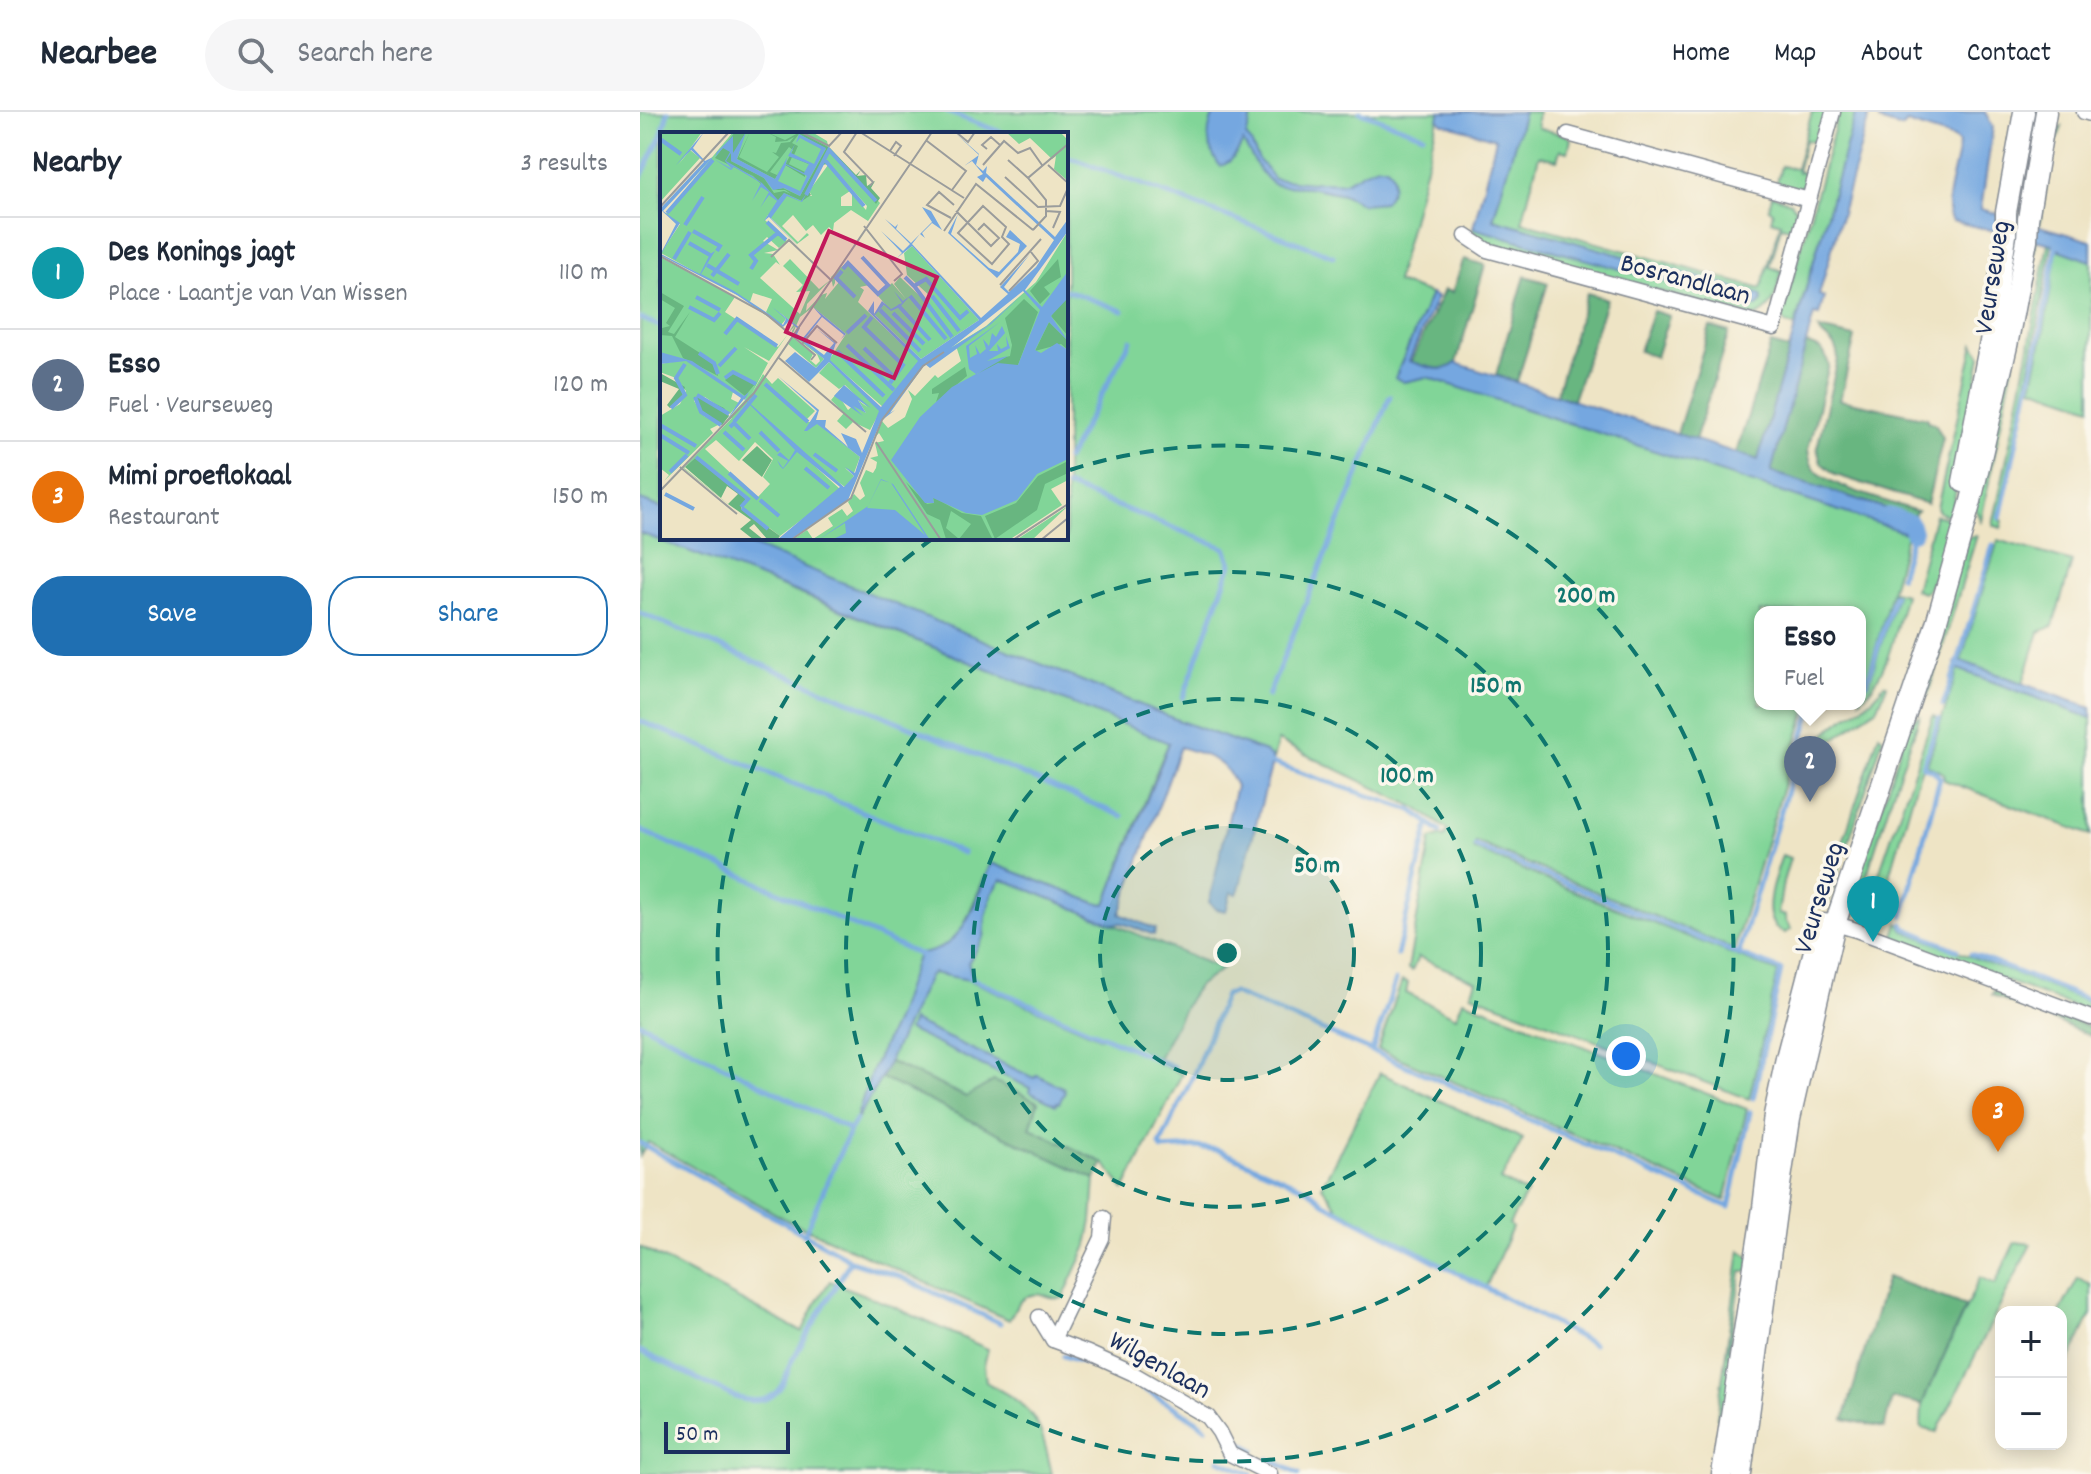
<!DOCTYPE html>
<meta charset="utf-8">
<style>
body{margin:0;font-family:Dekko,sans-serif;background:#f6f6f7;color:#1f2937}
.controls{position:absolute;right:24px;bottom:24px;display:grid;overflow:hidden;border-radius:16px;box-shadow:0 4px 20px #0003}
.controls button{width:72px;height:72px;display:grid;place-items:center;padding:0;border:0;border-bottom:2px solid #e0e1e3;background:#fff;color:#1f2937;font:40px sans-serif}
.scale{position:absolute;left:24px;bottom:20px;width:126px;box-sizing:border-box;padding-left:8px;border:4px solid #1b2f5e;border-top:0;font-size:22px;line-height:28px;white-space:nowrap;color:#1b2f5e;-webkit-text-stroke:6px #fbf7ec;paint-order:stroke}
.you{position:absolute;left:986px;top:944px;width:28px;height:28px;margin:-20px;border:6px solid #fff;border-radius:50%;background:#1a73e8;box-shadow:0 0 0 12px #1a73e833}
.badge{display:grid;place-items:center;width:52px;height:52px;border-radius:50%;background:#1f6fb2;color:#fff;font-size:26px;font-weight:700}
.pin{position:absolute;translate:-50% -66px;filter:drop-shadow(0 2px 4px #0008)}
.pin::after{content:'';position:absolute;top:42px;width:28px;height:24px;background:inherit;clip-path:polygon(0 0,100% 0,50% 100%)}
.popup{position:absolute;left:1114px;top:494px;width:112px;height:104px;box-sizing:border-box;display:grid;place-content:center;border-radius:16px;background:#fff;filter:drop-shadow(0 2px 6px #0005);font-size:26px;white-space:nowrap;color:#747a83}
.popup b{font-size:30px;color:#1f2937}
.popup::after{content:'';position:absolute;left:50%;top:100%;margin-left:-16px;border:16px solid transparent;border-top-color:#fff}
.list{margin:0;padding:0;list-style:none}
h2{display:flex;justify-content:space-between;align-items:center;height:104px;margin:0;padding:0 32px;font-size:34px}
h2 small{font-size:26px;font-weight:400;color:#747a83}
.list li{display:grid;grid-template-columns:52px 1fr auto;gap:24px;align-items:center;box-sizing:border-box;height:112px;padding:0 32px;border-top:2px solid #e0e1e3}
.list b{display:block;font-size:30px;white-space:nowrap}
.list p{margin:0;font-size:26px;white-space:nowrap;color:#747a83}
.list em{font-size:26px;font-style:normal;color:#747a83}
.actions{display:flex;gap:16px;padding:24px 32px}
.actions a{flex:1;padding:18px 0;border:2px solid #1f6fb2;border-radius:32px;text-align:center;font-size:28px;color:#1f6fb2}
.actions .main{background:#1f6fb2;color:#fff}
.icon{flex:none;width:44px;height:44px;fill:none;stroke:currentColor;stroke-width:2;stroke-linecap:round;stroke-linejoin:round}
.map{position:relative;flex:none;width:1451px;height:1362px;overflow:hidden}
header{display:flex;align-items:center;gap:48px;box-sizing:border-box;height:112px;padding:0 40px;background:#fff;border-bottom:2px solid #e0e1e3}
header strong{font-size:38px}
nav{display:flex;gap:44px;margin-inline-start:auto;font-size:28px}
.search{width:560px;height:72px;background:#f6f6f7;display:flex;align-items:center;gap:20px;box-sizing:border-box;padding:0 28px;border-radius:44px;color:#747a83;font-size:30px}
main{display:flex}
aside{flex:1;background:#fff}
.map>svg:first-child{display:block}
.green{fill:#81d598;stroke:#4e827b;stroke-width:2}
.forest{fill:#68b680;stroke:#42726f;stroke-width:2}
.water{fill:#74a7e0;stroke:#486b9f;stroke-width:2}
.lines{fill:none;stroke-linecap:round;stroke-linejoin:round}
.stream{stroke:#74a7e0;stroke-width:5}
.canal{stroke:#74a7e0;stroke-width:18}
.minor-casing{stroke:#848a92;stroke-width:17}
.secondary-casing{stroke:#848a92;stroke-width:23}
.minor{stroke:#fff;stroke-width:14}
.secondary{stroke:#fff;stroke-width:20}
.ring{fill:none;stroke:#0f766e;stroke-width:4;stroke-dasharray:14 10}
.labels{text-anchor:middle;stroke-width:7;stroke-linejoin:round;paint-order:stroke}
.street-label{font-size:28px;fill:#1b2f5e;stroke:#fbf7ec}
.inset-river{fill:none;stroke:#74a7e0;stroke-width:4}
.inset-road{fill:none;stroke:#9a9c9c;stroke-width:2}
.view{fill:#c2185b;fill-opacity:0.15;stroke:#c2185b;stroke-width:4}
.inset-edge{fill:none;stroke:#1b2f5e;stroke-width:4}
.centre{fill:#0f766e;stroke:#fbf7ec;stroke-width:4}
.ring-label{font-size:24px;text-anchor:middle;font-weight:bold;fill:#0f766e;stroke:#fbf7ec;stroke-width:7;stroke-linejoin:round;paint-order:stroke}
</style>
<header>
<strong>Nearbee</strong>
<div class="search"><svg class="icon" aria-label="search" viewBox="0 0 24 24"><circle cx="10" cy="10" r="6"/><path d="M15 15l6 6"/></svg>Search here</div>
<nav><a>Home</a><a>Map</a><a>About</a><a>Contact</a></nav>
</header>
<main>
<aside>
<h2>Nearby<small>3 results</small></h2>
<ul class="list">
<li><span class="badge" style="background:#0f9aa8">1</span><div><b>Des Konings jagt</b><p>Place · Laantje van Van Wissen</p></div><em>110 m</em></li>
<li><span class="badge" style="background:#5c6f8a">2</span><div><b>Esso</b><p>Fuel · Veurseweg</p></div><em>120 m</em></li>
<li><span class="badge" style="background:#e8710a">3</span><div><b>Mimi proeflokaal</b><p>Restaurant</p></div><em>150 m</em></li>
</ul>
<div class="actions"><a class="main">Save</a><a>Share</a></div>
</aside>
<div class="map">
<svg width="1451" height="1362" viewBox="0 0 1451 1362">
<rect width="100%" height="100%" fill="#fbf7ec"/>
<filter id="ink" filterUnits="userSpaceOnUse"><feTurbulence type="fractalNoise" baseFrequency=".0125" numOctaves="2"/><feDisplacementMap in="SourceGraphic" scale="16" xChannelSelector="R" yChannelSelector="G"/><feConvolveMatrix kernelMatrix="1 2 1 2 8 2 1 2 1" color-interpolation-filters="sRGB"/></filter>
<filter id="wash" filterUnits="userSpaceOnUse"><feTurbulence type="fractalNoise" baseFrequency=".006" numOctaves="4" result="noise"/><feDisplacementMap in="SourceGraphic" scale="32" xChannelSelector="R" yChannelSelector="G"/><feGaussianBlur stdDeviation="1.8" result="paint"/><feColorMatrix in="noise" values="0 0 0 0 0 0 0 0 0 0 0 0 0 0 0 0 0 1.4 0 .05"/><feComposite in="paint" operator="in"/></filter>
<g filter="url(#wash)">
<rect width="100%" height="100%" fill="#eee4c5"/>
<!-- green -->
<g class="green">
<polygon points="0,0 800,0 756,170 791,182 759,256 764,270 787,265 1255,417 1267,422 1228,564 1222,570 1220,570 1220,500 1120,500 1120,592 1168,592 1094,837 836,730 833,737 965,792 1138,860 1109,987 831,882 836,869 778,845 772,859 768,857 791,727 800,724 804,725 808,718 777,696 638,629 632,651 632,646 625,640 537,608 94,426 426,426 426,22 22,22 22,396 0,388"/>
<path d="M 884,0 L 898,0 L 897,10 L 899,16 L 925,23 L 931,27 L 928,40 L 920,38 L 917,48 L 899,44 L 882,110 L 1121,177 L 1141,111 L 1131,108 L 1133,100 L 1129,97 L 1132,83 L 1151,90 L 1158,101 L 1154,117 L 1141,114 L 1130,155 L 1142,159 C 1136,179 1135,200 1112,205 L 853,133 L 832,121 L 834,116 L 1115,195 L 1122,189 L 1121,183 L 853,107 Z"/>
<path d="M 1172,0 L 1186,0 L 1178,31 L 1165,28 L 1157,59 L 1169,63 C 1164,81 1151,77 1136,74 L 1141,54 L 1156,57 Z"/>
<polygon points="1199,0 1213,0 1215,3 1155,214 1146,212 1142,205"/>
<polygon points="1422,15 1413,37 1379,224 1341,409 1335,397 1410,23"/>
<polygon points="1408,131 1412,132 1386,277 1358,406 1363,409 1361,416 1353,413 1381,277"/>
<polygon points="1417,137 1451,149 1451,295 1392,275 1404,219"/>
<polygon points="1334,232 1341,244 1311,404 1300,401 1297,396"/>
<polygon points="1295,403 1310,407 1299,454 1287,479 1283,481 1275,478"/>
<path d="M 0,421 L 73,447 L 529,630 L 515,663 L 466,792 L 456,791 L 351,751 L 322,817 L 315,827 L 292,841 L 255,909 L 231,961 L 455,1067 L 452,1109 L 447,1134 L 423,1186 C 414,1188 412,1185 403,1183 C 384,1179 376,1194 369,1208 L 147,1108 L 8,1030 L 0,1044 Z"/>
<polygon points="1337,423 1288,583 1278,581 1328,425"/>
<polygon points="1358,428 1432,450 1413,514 1399,520 1383,571 1321,549"/>
<path d="M 1253,479 L 1265,482 C 1255,518 1249,563 1220,588 L 1220,576 L 1229,571 L 1256,484 L 1252,482 Z"/>
<polygon points="1318,557 1451,606 1451,723 1304,668 1303,661 1287,653"/>
<path d="M 1244,572 L 1247,573 L 1238,595 L 1171,644 C 1177,632 1184,622 1195,613 C 1213,599 1232,593 1244,572 Z"/>
<polygon points="1280,604 1253,680 1212,810 1207,803 1269,609"/>
<polygon points="1293,604 1298,606 1275,676 1249,767 1238,764"/>
<polygon points="1239,622 1243,626 1187,794 1181,796"/>
<path d="M 1142,743 L 1150,746 L 1143,770 L 1138,802 L 1146,804 L 1145,808 L 1151,817 L 1145,821 C 1115,811 1136,763 1142,743 Z"/>
<polygon points="361,768 370,770 582,857 558,874 548,889 516,950 542,962 484,1078 464,1051 390,1016 398,991 326,985 248,949 289,864 292,861 327,867 462,926 333,866 328,851 344,825 346,804 352,782"/>
<polygon points="1258,811 1261,813 1264,819 1451,891 1451,901 1253,826"/>
<polygon points="762,869 768,871 766,881 816,905 823,888 1107,997 1085,1088 738,937"/>
<polygon points="740,961 883,1027 861,1068 887,1081 869,1112 872,1116 846,1175 699,1097 682,1074"/>
<polygon points="1375,1130 1391,1132 1297,1320 1281,1316 1282,1292 1340,1165 1355,1172"/>
<path d="M 0,1135 L 162,1220 L 177,1189 L 190,1169 L 247,1192 L 348,1237 L 344,1253 L 346,1270 C 358,1278 373,1284 383,1294 C 403,1311 406,1338 412,1362 L 0,1362 Z"/>
<polygon points="1100,1138 1110,1145 1108,1160 1101,1160 1089,1237 1096,1241 1084,1307 1077,1306"/>
<polygon points="1438,1166 1451,1173 1451,1202 1429,1249 1421,1237 1420,1200"/>
</g>
<!-- forest -->
<g class="forest">
<path d="M 824,147 L 845,153 L 816,251 C 802,262 786,254 771,250 L 804,178 L 812,180 Z"/>
<polygon points="885,164 908,171 877,270 856,263"/>
<polygon points="947,181 967,187 933,288 916,283"/>
<polygon points="1013,199 1029,204 1016,245 999,239"/>
<polygon points="1070,215 1089,220 1055,328 1037,322"/>
<path d="M 1178,217 L 1215,225 L 1200,288 L 1288,306 L 1288,309 L 1295,311 L 1303,326 L 1287,392 L 1196,363 L 1181,351 L 1177,336 L 1198,247 C 1196,226 1185,230 1178,217 Z"/>
<polygon points="1131,232 1149,237 1118,348 1096,341"/>
<path d="M 1166,232 C 1182,236 1184,237 1189,253 L 1168,337 C 1169,343 1169,349 1173,355 C 1185,374 1253,391 1277,399 L 1270,408 L 1248,397 L 1131,360 Z"/>
<polygon points="1354,878 1451,915 1451,924 1352,883"/>
<polygon points="248,949 326,985 354,969 398,990 390,1016 464,1051 455,1067 241,966"/>
<polygon points="1247,1165 1326,1194 1282,1292 1252,1286 1244,1316 1204,1307"/>
</g>
<!-- water -->
<g class="water">
<path d="M 575,0 L 613,0 L 606,25 L 610,29 L 619,48 L 634,67 L 671,71 C 682,68 693,72 704,70 C 715,67 748,38 753,66 C 754,76 749,83 744,90 L 722,92 L 703,82 L 668,75 L 641,74 L 633,72 L 620,59 L 603,30 C 597,40 593,51 580,54 C 566,36 565,19 575,0 Z"/>
<polygon points="800,0 884,0 853,107 1121,183 1122,189 1116,195 833,116 856,27 802,11 798,6"/>
<path d="M 1213,0 L 1345,0 L 1353,15 L 1341,97 L 1451,129 L 1451,149 L 1417,137 L 1412,132 L 1312,109 C 1300,93 1318,52 1319,31 L 1314,26 L 1267,11 L 1262,16 L 1239,9 L 1239,3 L 1230,1 L 1179,183 L 1184,185 L 1179,203 L 1174,202 L 1131,360 L 1248,397 L 1270,408 L 1267,422 L 1255,417 L 787,265 L 764,270 L 755,266 L 791,182 L 797,185 L 769,249 C 785,254 802,263 816,251 L 1118,348 L 1215,3 Z"/>
<path d="M 0,388 L 22,396 L 22,426 L 94,426 L 537,608 L 625,640 L 632,646 L 632,651 L 599,777 L 597,782 L 591,780 L 586,799 L 576,797 L 569,790 L 596,674 C 585,647 566,643 540,635 L 480,802 L 516,817 L 514,823 L 482,811 L 472,812 L 370,770 L 361,768 L 352,782 L 346,804 L 344,825 L 328,851 L 334,869 L 293,861 L 289,864 L 241,966 L 214,1013 L 231,961 L 255,909 L 278,842 C 325,839 335,788 351,751 L 456,791 L 466,792 L 529,631 L 155,479 L 0,421 Z"/>
<polygon points="1321,549 1451,596 1451,606 1318,557 1315,551"/>
<polygon points="272,909 394,966 397,963 424,976 423,978 425,980 419,991 417,990 416,993 389,980 390,976 268,918"/>
</g>
<g class="lines">
<!-- stream -->
<g class="stream">
<polyline points="307,0 366,22"/>
<polyline points="720,0 783,23"/>
<polyline points="426,44 693,144"/>
<polyline points="0,67 21,24 28,0"/>
<polyline points="426,178 483,199"/>
<polyline points="0,206 22,215"/>
<polyline points="427,347 491,228"/>
<polyline points="426,374 585,436 591,452 543,586"/>
<polyline points="1360,406 1401,219 1417,129"/>
<polyline points="1260,464 1273,420"/>
<polyline points="0,501 482,704"/>
<polyline points="1220,573 1227,571 1254,483"/>
<polyline points="628,584 750,284"/>
<polyline points="1303,593 1318,550 1353,433"/>
<polyline points="0,609 323,741"/>
<polyline points="632,651 771,698 789,711 757,843"/>
<polyline points="789,711 800,720"/>
<polyline points="0,718 284,845"/>
<polyline points="835,734 1098,842 1141,858 1113,986"/>
<polyline points="1263,804 1300,666 1294,659 1283,654 1299,607"/>
<polyline points="1263,812 1265,816 1317,838"/>
<polyline points="1098,842 1173,592"/>
<polyline points="1331,842 1451,889"/>
<polyline points="330,866 534,955"/>
<polyline points="0,911 210,1018"/>
<polyline points="732,939 756,868"/>
<polyline points="0,1031 204,1144 210,1149"/>
<polyline points="164,1123 210,1018 216,1008"/>
<polyline points="953,1232 684,1091 669,1078 578,1038 557,1035 522,1037 520,1033 554,962 585,883 593,881 732,939 1089,1095 1110,1000"/>
<path d="M 0,1239 L 95,1285 C 126,1295 142,1284 150,1252 L 210,1149 L 256,1163 L 360,1211"/>
<polyline points="424,1244 479,1262 557,1309 566,1316"/>
<polyline points="592,1326 614,1338"/>
<polyline points="629,1347 659,1362"/>
<polyline points="579,1348 611,1362"/>
</g>
<!-- canal -->
<polyline class="canal" points="1249,404 1270,411 1273,420"/>
</g>
</g>
<g filter="url(#ink)">
<g class="lines">
<!-- minor casing -->
<g class="minor-casing">
<g id="minor">
<polyline points="1444,0 1451,2"/>
<polyline points="928,22 1169,88"/>
<polyline points="826,124 847,138 1134,216 1193,0"/>
<polyline points="1189,810 1216,818 1451,906"/>
<polyline points="464,1106 462,1126 413,1228 448,1241 492,1261 568,1305 579,1320 590,1342 630,1362"/>
<polyline points="399,1205 413,1228"/>
</g>
</g>
<!-- secondary casing -->
<g class="secondary-casing">
<g id="secondary">
<polyline points="1323,370 1350,230 1366,123 1366,100 1384,0"/>
<polyline points="1082,1362 1123,1096 1134,1003 1146,946 1174,839 1184,812"/>
<polyline points="1101,1362 1136,1100 1150,1007 1163,950 1195,812 1295,515 1331,389 1367,234 1387,128 1388,107 1406,0"/>
</g>
</g>
<!-- minor -->
<use href="#minor" class="minor"/>
<!-- secondary -->
<use href="#secondary" class="secondary"/>
</g>
</g>
<!-- distance rings -->
<circle cx="587" cy="841" r="127" fill="#0f766e" fill-opacity=".12"/>
<g class="ring">
<circle cx="587" cy="841" r="127"/>
<circle cx="587" cy="841" r="254"/>
<circle cx="587" cy="841" r="381"/>
<path d="M430 358A508 508 0 1 1 292 427"/>
</g>
<g class="labels">
<!-- street labels -->
<g class="street-label">
<text transform="translate(1046 165) rotate(15)" y="10">Bosrandlaan</text>
<text transform="translate(1350 165) rotate(-81)" y="10">Veurseweg</text>
<text transform="translate(1177 785) rotate(-73)" y="10">Veurseweg</text>
<text transform="translate(521 1251) rotate(29)" y="10">Wilgenlaan</text>
</g>
</g>
<!-- overview -->
<g transform="translate(20 20)">
<rect width="408" height="408" fill="#eee4c5"/>
<path d="M 0,0 L 42,0 L 19,32 L 30,18 L 40,26 L 0,70 ZM 73,0 L 152,0 L 167,9 L 169,18 L 220,71 L 208,89 L 191,78 L 174,91 L 173,99 L 169,95 L 161,103 L 153,93 L 146,99 L 133,83 L 122,94 L 138,110 L 147,101 L 149,103 L 137,112 L 108,83 L 105,88 L 127,109 L 119,116 L 107,105 L 103,109 L 118,118 L 104,121 L 113,122 L 120,133 L 116,130 L 100,146 L 140,182 L 150,159 L 136,160 L 143,153 L 123,134 L 130,127 L 159,157 L 170,148 L 147,172 L 146,179 L 161,163 L 167,161 L 165,167 L 179,150 L 175,147 L 175,151 L 173,155 L 171,145 L 188,129 L 209,153 L 200,155 L 204,158 L 198,170 L 259,229 L 223,275 L 169,228 L 186,202 L 153,175 L 140,185 L 133,201 L 164,227 L 156,236 L 127,211 L 132,205 L 153,222 L 150,228 L 156,233 L 160,229 L 157,222 L 133,204 L 132,199 L 135,194 L 129,200 L 134,192 L 119,180 L 126,187 L 121,193 L 106,180 L 112,167 L 93,161 L 90,170 L 1,121 L 20,92 L 6,82 L 10,76 ZM 165,27 L 207,74 L 206,78 L 192,62 L 192,74 L 181,74 L 181,65 L 190,59 L 168,33 L 149,59 L 152,64 L 145,64 ZM 346,0 L 401,1 L 408,8 L 408,49 L 394,37 L 396,24 L 392,27 L 370,6 L 359,12 ZM 408,99 L 408,348 L 391,357 L 402,373 L 349,408 L 132,408 L 147,398 L 153,407 L 173,394 L 168,386 L 182,377 L 187,384 L 193,379 L 188,370 L 194,362 L 200,368 L 205,364 L 200,351 L 206,338 L 213,341 L 216,336 L 217,330 L 210,326 L 218,324 L 215,311 L 224,309 L 219,301 L 216,304 L 221,288 L 228,296 L 245,285 L 252,267 L 248,258 L 255,264 L 275,243 L 278,246 L 301,229 L 296,214 L 284,220 L 326,194 L 376,150 ZM 252,114 L 319,188 L 261,227 L 214,182 L 225,172 L 218,164 L 232,151 L 246,167 L 234,152 L 240,145 L 265,169 L 271,165 L 247,143 L 244,121 ZM 0,125 L 75,165 L 65,180 L 118,215 L 128,202 L 109,229 L 84,215 L 108,231 L 91,263 L 103,242 L 112,252 L 118,246 L 155,279 L 145,289 L 158,292 L 200,325 L 194,341 L 185,336 L 194,344 L 185,355 L 147,327 L 181,358 L 120,404 L 81,375 L 88,367 L 36,325 L 24,336 L 78,380 L 23,336 L 72,286 L 50,297 L 53,301 L 4,349 L 9,343 L 0,336 L 0,284 L 20,272 L 26,259 L 16,246 L 0,240 L 0,232 L 24,228 L 0,231 ZM 73,260 L 86,267 L 62,293 L 44,284 L 34,269 L 36,264 L 45,265 L 70,282 L 79,271 L 71,267 ZM 56,308 L 79,329 L 95,310 L 113,327 L 103,345 L 110,352 L 97,366 L 45,317 ZM 169,230 L 221,278 L 210,298 L 193,290 L 186,297 L 177,289 L 184,281 L 171,268 L 177,261 L 188,278 L 194,273 L 206,281 L 198,268 L 207,275 L 185,253 L 179,257 L 159,241 ZM 408,374 L 372,408 L 356,408 Z" fill="#81d598" fill-rule="evenodd"/>
<path d="M 75,0 L 86,0 L 71,29 L 104,46 L 114,61 L 124,59 L 131,62 L 125,58 L 113,58 L 123,56 L 140,64 L 166,17 L 139,2 L 132,11 L 138,14 L 134,23 L 153,34 L 132,25 L 129,32 L 145,40 L 145,45 L 125,33 L 133,18 L 129,15 L 110,40 L 117,43 L 130,20 L 115,47 L 77,27 L 90,0 L 79,25 L 107,40 L 119,25 L 112,20 L 116,21 L 121,11 L 130,10 L 134,5 L 127,9 L 115,10 L 116,5 L 106,0 L 125,8 L 140,0 L 170,16 L 196,43 L 201,38 L 197,44 L 206,43 L 207,54 L 215,49 L 211,56 L 220,66 L 216,72 L 169,17 L 163,28 L 168,32 L 161,33 L 148,58 L 151,63 L 142,69 L 124,61 L 118,69 L 93,44 L 55,26 ZM 398,127 L 401,145 L 384,155 L 390,162 L 380,172 L 370,159 ZM 0,160 L 24,174 L 8,200 L 14,202 L 30,180 L 15,205 L 54,230 L 58,244 L 23,226 L 12,204 L 0,203 L 2,196 L 10,194 L 6,191 L 15,176 L 0,167 ZM 405,166 L 408,166 L 408,204 L 391,184 ZM 364,167 L 378,180 L 358,233 L 318,242 L 334,228 L 350,224 L 352,213 L 345,186 ZM 389,190 L 408,209 L 408,218 L 401,212 L 375,219 ZM 305,235 L 307,244 L 276,270 L 279,261 L 272,262 L 272,257 ZM 0,241 L 25,255 L 21,269 L 10,276 L 7,273 L 19,257 L 0,249 ZM 73,241 L 95,252 L 85,264 L 65,248 ZM 39,264 L 64,276 L 69,284 L 62,293 L 38,276 L 34,265 ZM 97,314 L 112,328 L 102,345 L 82,328 ZM 36,325 L 88,367 L 81,376 L 120,404 L 117,408 L 108,408 L 94,392 L 89,396 L 104,408 L 94,408 L 80,397 L 91,388 L 68,372 L 78,362 L 67,354 L 61,366 L 25,335 ZM 408,329 L 408,341 L 385,352 L 377,378 L 335,407 L 325,384 L 356,371 L 378,344 ZM 246,350 L 267,372 L 274,371 L 273,365 L 302,381 L 321,384 L 333,408 L 286,407 L 280,388 L 267,382 ZM 291,379 L 311,392 L 299,407 L 286,396 Z" fill="#68b680" fill-rule="evenodd"/>
<path d="M 44,0 L 33,16 L 45,29 L 53,25 L 3,79 L 20,91 L 1,122 L 40,142 L 50,122 L 55,119 L 41,142 L 74,159 L 109,182 L 123,193 L 126,187 L 112,175 L 140,196 L 137,202 L 143,206 L 161,184 L 153,175 L 186,202 L 181,207 L 184,203 L 162,185 L 144,208 L 164,223 L 174,211 L 157,197 L 176,211 L 170,228 L 221,275 L 258,229 L 208,179 L 214,169 L 214,182 L 222,169 L 231,177 L 242,171 L 234,159 L 243,169 L 250,164 L 240,175 L 231,179 L 224,173 L 215,183 L 261,227 L 319,188 L 252,114 L 237,126 L 242,121 L 221,99 L 243,119 L 250,112 L 225,87 L 235,95 L 238,92 L 236,97 L 251,111 L 272,90 L 262,75 L 271,79 L 282,98 L 272,91 L 262,101 L 265,106 L 260,102 L 252,112 L 321,186 L 348,162 L 340,155 L 370,122 L 344,155 L 349,160 L 376,135 L 394,108 L 326,45 L 323,50 L 317,45 L 323,42 L 312,29 L 304,34 L 319,23 L 294,0 L 319,22 L 316,33 L 323,39 L 327,34 L 326,41 L 395,105 L 408,87 L 408,99 L 365,158 L 382,175 L 408,139 L 408,166 L 391,184 L 408,209 L 389,190 L 375,218 L 381,221 L 397,211 L 408,218 L 408,327 L 377,342 L 357,368 L 322,383 L 306,381 L 273,366 L 274,371 L 265,371 L 231,328 L 260,285 L 292,255 L 316,242 L 309,237 L 306,214 L 340,190 L 309,214 L 310,226 L 317,222 L 315,213 L 320,222 L 326,217 L 323,207 L 329,214 L 332,201 L 336,205 L 342,194 L 345,201 L 329,219 L 338,219 L 337,212 L 341,217 L 347,214 L 346,204 L 350,216 L 327,229 L 348,224 L 317,242 L 338,231 L 358,233 L 380,178 L 363,159 L 291,216 L 327,194 L 362,163 L 331,192 L 270,236 L 265,232 L 230,281 L 235,278 L 221,289 L 188,368 L 130,408 L 117,408 L 180,355 L 137,320 L 123,337 L 120,334 L 117,328 L 123,336 L 128,329 L 117,323 L 120,320 L 129,328 L 135,318 L 84,267 L 67,288 L 81,266 L 26,229 L 0,232 L 0,220 L 32,229 L 84,264 L 89,260 L 85,267 L 184,355 L 194,344 L 185,335 L 195,341 L 200,325 L 157,292 L 147,299 L 144,299 L 157,279 L 118,244 L 159,278 L 156,288 L 166,288 L 165,295 L 188,315 L 181,301 L 196,307 L 202,321 L 219,279 L 169,230 L 149,250 L 125,229 L 135,220 L 156,236 L 164,227 L 134,203 L 137,196 L 129,189 L 123,195 L 77,163 L 0,123 L 16,92 L 0,77 L 44,30 L 31,18 L 16,33 ZM 86,0 L 77,27 L 115,47 L 127,26 L 126,32 L 144,41 L 149,32 L 128,24 L 135,12 L 131,21 L 154,32 L 161,17 L 140,6 L 136,11 L 139,2 L 166,16 L 140,64 L 124,56 L 113,58 L 104,46 L 71,29 L 71,21 L 66,29 L 92,44 L 102,51 L 118,68 L 124,61 L 141,69 L 147,61 L 142,70 L 127,64 L 111,86 L 138,114 L 109,85 L 104,89 L 117,69 L 109,63 L 100,76 L 109,60 L 101,55 L 92,69 L 101,51 L 74,35 L 71,38 L 54,27 L 72,37 L 65,29 L 70,20 L 63,16 L 55,25 L 57,20 L 73,4 L 73,21 ZM 126,33 L 147,44 L 140,59 L 118,49 ZM 298,82 L 291,102 L 329,136 L 339,140 L 358,120 L 360,112 L 346,105 L 350,98 L 367,114 L 337,146 L 288,101 ZM 184,253 L 211,276 L 198,268 L 206,281 L 193,274 L 203,284 L 174,264 ZM 221,347 L 233,352 L 270,408 L 171,408 L 186,401 L 185,391 L 158,408 L 208,374 ZM 221,348 L 231,351 L 265,403 L 235,378 L 207,376 Z" fill="#74a7e0" fill-rule="evenodd"/>
<path class="inset-river" d="M 0,7 L 21,22M 164,27 L 204,74M 146,63 L 169,18 L 216,69M 7,81 L 53,28M 107,90 L 126,108M 25,93 L 43,65M 33,99 L 60,114 L 57,119M 29,111 L 50,123M 14,127 L 30,100M 47,133 L 79,152M 91,137 L 96,129 L 91,123 L 119,100M 183,137 L 188,131 L 218,162 L 228,153 L 202,125M 182,139 L 176,146 L 195,165M 52,144 L 69,122M 245,145 L 254,154 L 266,147 L 300,186 L 308,179M 255,155 L 292,205M 250,164 L 286,207M 272,164 L 299,199M 36,165 L 60,178M 238,173 L 270,208M 29,175 L 54,188 L 60,181M 220,178 L 260,219M 233,181 L 264,212M 212,185 L 204,195 L 243,233 L 230,251M 187,201 L 206,183M 65,202 L 77,187 L 117,214M 187,213 L 234,258M 204,216 L 232,243M 177,219 L 224,264M 39,221 L 54,231 L 58,242M 59,234 L 76,216M 65,246 L 73,240 L 96,252M 105,252 L 148,290M 37,263 L 69,282M 35,265 L 41,280 L 61,293M 11,276 L 25,263 L 16,246 L 25,232M 74,290 L 96,263M 0,293 L 36,314M 70,295 L 74,291 L 90,307M 64,300 L 84,318M 100,300 L 119,319M 0,303 L 29,321M 154,322 L 177,339M 36,325 L 88,367 L 81,375M 145,336 L 169,356M 10,340 L 27,323M 69,341 L 98,367M 5,362 L 34,377M 100,368 L 119,384M 82,376 L 108,397"/>
<path class="inset-road" d="M 141,0 L 169,14 L 182,0M 197,0 L 184,20 L 213,50 L 210,54M 200,0 L 304,66M 296,0 L 308,10 L 315,0M 267,9 L 306,39 L 292,58M 327,17 L 322,13 L 331,5 L 340,13M 230,19 L 236,10 L 241,14 L 234,24M 348,28 L 368,46M 323,33 L 344,9 L 358,21 L 370,16 L 382,33M 388,33 L 408,51M 345,45 L 378,75 L 400,74 L 408,56M 323,74 L 346,95 L 342,105 L 349,112 L 332,132 L 298,101 ZM 0,75 L 69,0M 296,79 L 331,114 L 339,106 L 324,92 L 318,98M 386,79 L 400,80 L 393,96M 291,86 L 267,73 L 279,60 L 294,73M 204,94 L 242,142 L 234,149M 373,98 L 386,84 L 386,68 L 368,46 L 408,12M 284,99 L 316,52 L 373,98M 0,124 L 106,182 L 155,223 L 151,228M 111,125 L 129,108 L 172,149M 340,153 L 381,107M 349,159 L 378,129 L 371,120M 142,212 L 157,194 L 177,211M 119,226 L 206,300M 216,310 L 281,408M 20,335 L 77,382M 0,359 L 94,261 L 272,0M 131,408 L 191,366 L 222,288 L 263,234 L 284,220M 353,408 L 408,372M 381,408 L 408,386"/>
<path class="view" d="M 169,99 L 277,145 L 234,246 L 126,200 Z"/>
<rect width="408" height="408" class="inset-edge"/>
</g>
<circle cx="587" cy="841" r="12" class="centre"/>
<g class="ring-label">
<text x="946" y="490">200 m</text>
<text x="856" y="580">150 m</text>
<text x="767" y="670">100 m</text>
<text x="677" y="760">50 m</text>
</g>
</svg>
<div class="controls">
<button>+</button>
<button>−</button>
</div>
<div class="scale">50 m</div>
<div class="you"></div>
<div class="pin badge" style="left:1233px;top:830px;background:#0f9aa8">1</div>
<div class="pin badge" style="left:1170px;top:690px;background:#5c6f8a">2</div>
<div class="popup"><b>Esso</b>Fuel</div>
<div class="pin badge" style="left:1358px;top:1040px;background:#e8710a">3</div>
</div>
</main>
